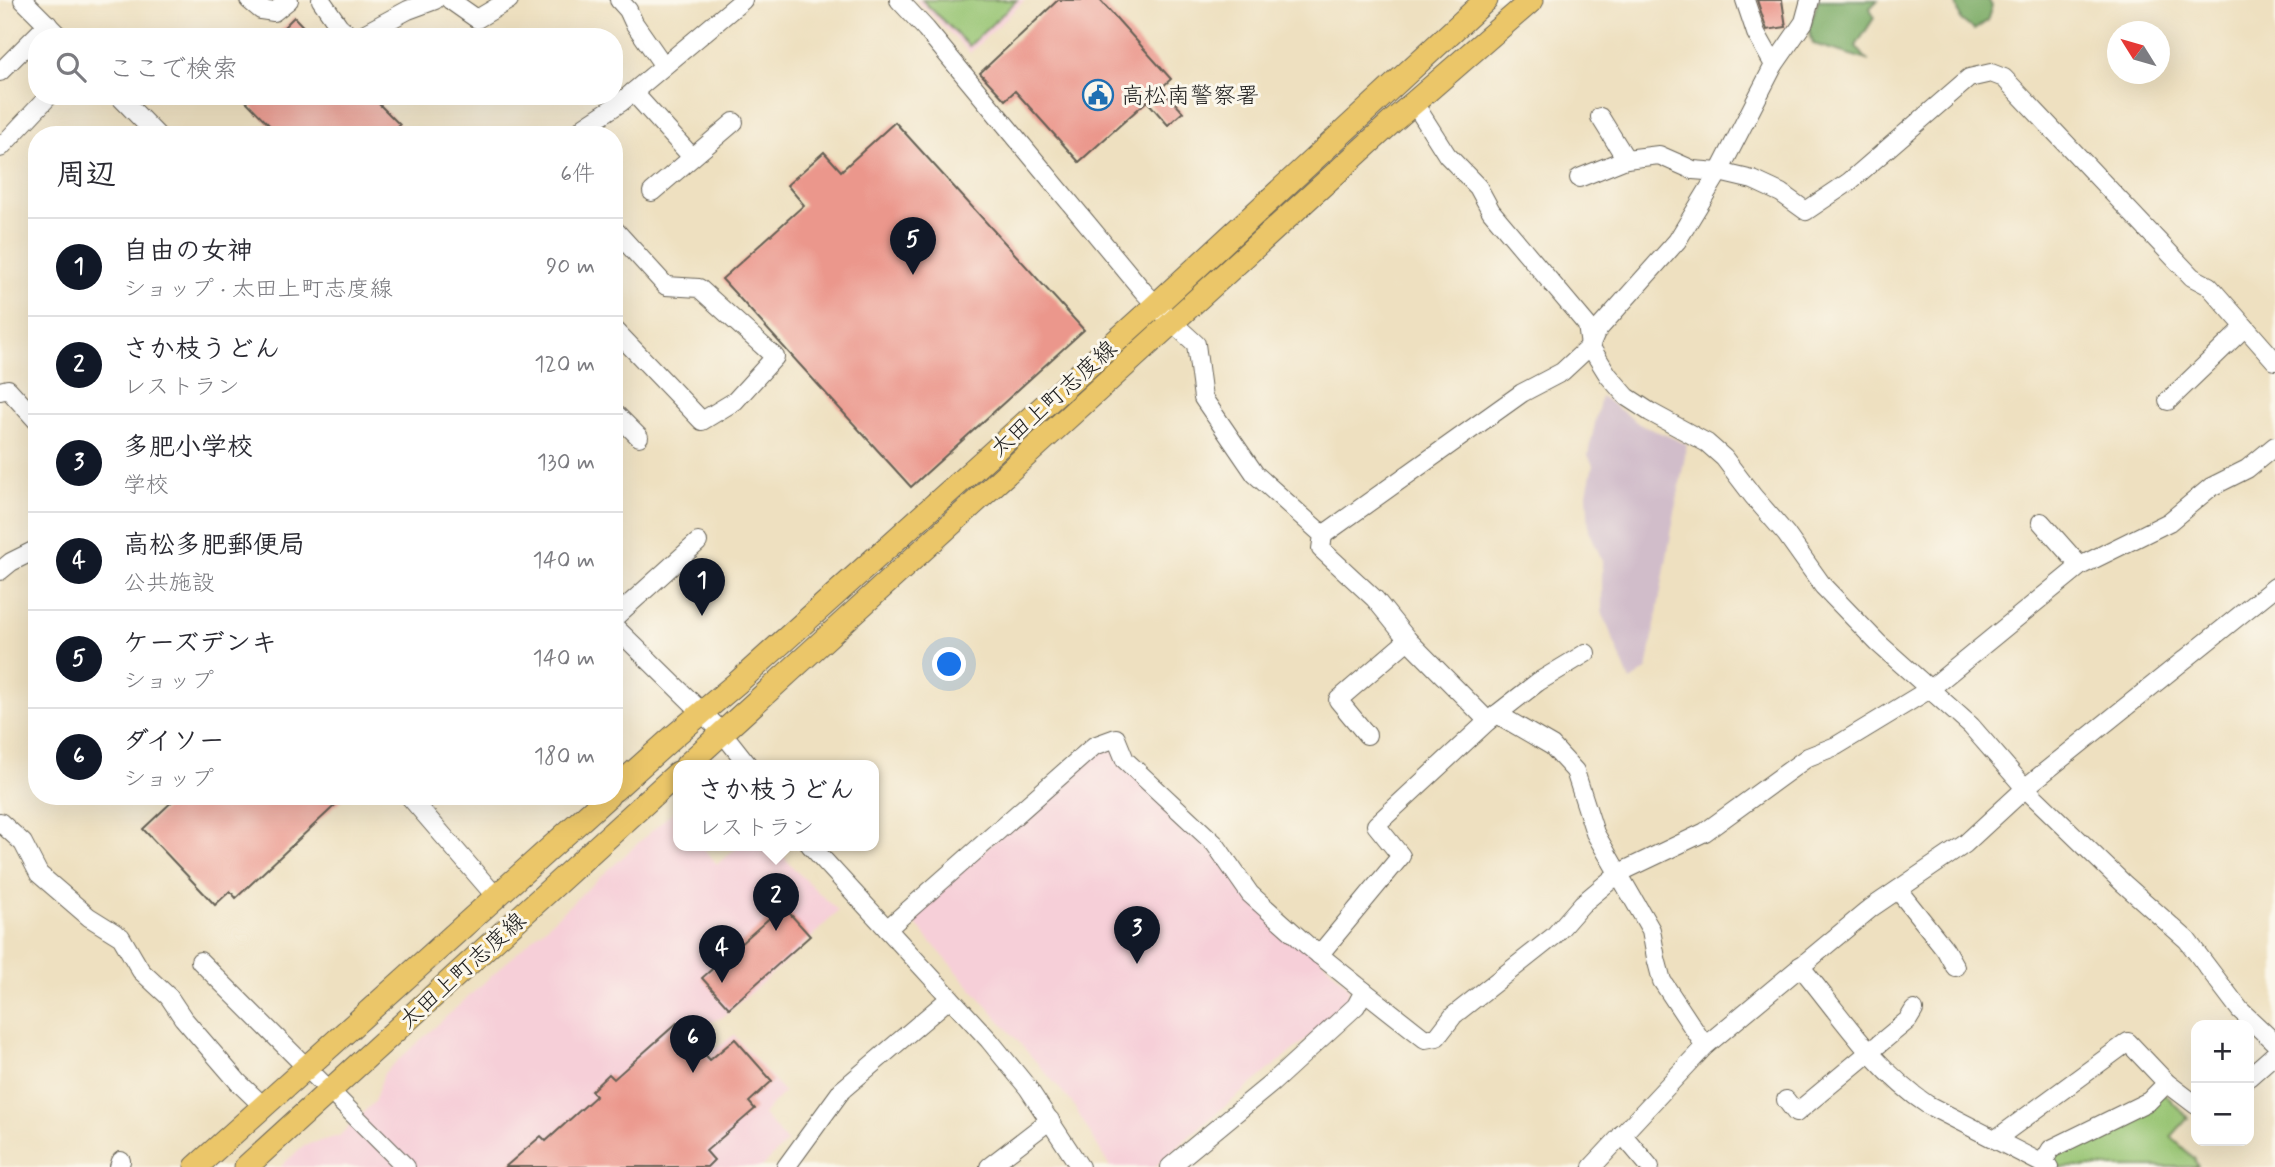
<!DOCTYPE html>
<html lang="ja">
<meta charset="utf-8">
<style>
body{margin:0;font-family:Mynerve,"Klee One",sans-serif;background:#f7f7f7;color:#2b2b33}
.controls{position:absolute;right:21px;bottom:21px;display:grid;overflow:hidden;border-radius:14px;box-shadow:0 7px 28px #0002}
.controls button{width:63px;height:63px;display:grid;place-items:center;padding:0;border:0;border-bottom:2px solid #e1e1e2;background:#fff;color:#2b2b33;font:35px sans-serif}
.compass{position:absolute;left:2107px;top:21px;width:63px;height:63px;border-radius:50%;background:#fff;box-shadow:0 7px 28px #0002;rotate:307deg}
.you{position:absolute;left:950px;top:665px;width:24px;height:24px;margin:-18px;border:5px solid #fff;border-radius:50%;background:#1a73e8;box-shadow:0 0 0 10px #1a73e833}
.badge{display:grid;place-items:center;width:46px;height:46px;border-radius:50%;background:#111827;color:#fff;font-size:23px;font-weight:700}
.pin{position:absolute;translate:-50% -58px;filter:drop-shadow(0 2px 4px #0008)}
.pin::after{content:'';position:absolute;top:37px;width:24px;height:21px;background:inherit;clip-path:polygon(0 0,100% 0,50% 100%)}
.popup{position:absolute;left:673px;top:760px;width:206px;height:91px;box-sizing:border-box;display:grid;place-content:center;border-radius:14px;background:#fff;filter:drop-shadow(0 2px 5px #0005);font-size:23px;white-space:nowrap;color:#7c7c81}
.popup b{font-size:26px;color:#2b2b33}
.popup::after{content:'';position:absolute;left:50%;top:100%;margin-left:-14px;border:14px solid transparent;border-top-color:#fff}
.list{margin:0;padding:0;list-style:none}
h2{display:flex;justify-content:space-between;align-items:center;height:91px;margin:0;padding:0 28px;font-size:30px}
h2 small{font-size:23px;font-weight:400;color:#7c7c81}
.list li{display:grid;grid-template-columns:46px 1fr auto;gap:21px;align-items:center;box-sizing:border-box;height:98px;padding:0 28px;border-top:2px solid #e1e1e2}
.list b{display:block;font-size:26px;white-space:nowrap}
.list p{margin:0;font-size:23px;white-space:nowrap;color:#7c7c81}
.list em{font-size:23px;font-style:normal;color:#7c7c81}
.icon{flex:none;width:38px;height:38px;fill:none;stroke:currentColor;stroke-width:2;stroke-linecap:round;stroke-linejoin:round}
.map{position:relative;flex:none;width:2275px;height:1167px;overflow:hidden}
.search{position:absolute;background:#fff;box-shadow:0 7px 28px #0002;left:28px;top:28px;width:595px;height:77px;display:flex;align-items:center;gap:18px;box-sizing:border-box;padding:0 24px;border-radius:28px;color:#7c7c81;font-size:26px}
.panel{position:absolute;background:#fff;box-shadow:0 7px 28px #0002;left:28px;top:126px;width:595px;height:679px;border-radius:28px}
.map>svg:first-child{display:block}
.built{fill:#f6cfd8}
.industrial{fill:#d1bdca}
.green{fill:#97c472;stroke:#5a7047;stroke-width:2}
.forest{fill:#79aa64;stroke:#4a6340;stroke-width:2}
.building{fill:#eb978c}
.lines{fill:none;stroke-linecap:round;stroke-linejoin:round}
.minor-casing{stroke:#666155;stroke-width:20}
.major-casing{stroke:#666155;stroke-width:25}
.minor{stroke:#fff;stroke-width:18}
.major{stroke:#ebc669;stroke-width:23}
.labels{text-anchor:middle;stroke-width:6;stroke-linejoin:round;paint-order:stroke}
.poi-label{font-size:23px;fill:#1c1c1c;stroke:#fbf7ec;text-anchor:start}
.street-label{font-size:23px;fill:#1c1c1c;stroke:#fbf7ec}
</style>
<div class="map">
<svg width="2275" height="1167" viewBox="0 0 2275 1167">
<rect width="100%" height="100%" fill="#fbf7ec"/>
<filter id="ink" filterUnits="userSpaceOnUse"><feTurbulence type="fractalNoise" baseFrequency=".0143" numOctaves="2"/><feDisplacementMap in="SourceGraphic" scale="14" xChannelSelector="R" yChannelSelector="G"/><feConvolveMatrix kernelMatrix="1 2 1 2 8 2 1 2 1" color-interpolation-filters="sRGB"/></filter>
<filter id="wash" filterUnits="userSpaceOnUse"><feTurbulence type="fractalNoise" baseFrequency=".00686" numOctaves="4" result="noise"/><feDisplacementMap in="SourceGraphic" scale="28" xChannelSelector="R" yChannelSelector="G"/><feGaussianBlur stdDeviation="1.57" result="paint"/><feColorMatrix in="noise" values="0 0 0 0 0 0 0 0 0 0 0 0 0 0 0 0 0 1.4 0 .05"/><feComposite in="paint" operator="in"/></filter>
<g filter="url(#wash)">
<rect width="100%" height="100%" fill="#eee0c0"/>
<!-- built -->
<g class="built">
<polygon points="916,0 1025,0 970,53"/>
<polygon points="1113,743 1158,794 1349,987 1348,999 1321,1027 1193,1133 1155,1167 1110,1167 1072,1103 910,918 1094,750"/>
<polygon points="678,807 678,845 701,845 717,864 740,845 776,845 791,866 838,911 799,950 723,1017 688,1031 708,1054 734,1035 784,1092 763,1114 787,1142 762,1167 280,1167 304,1145 339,1136 374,1102 384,1073"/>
</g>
<!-- industrial -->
<polygon class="industrial" points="1601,396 1639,424 1687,444 1647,670 1630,681 1602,612 1602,560 1589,530 1587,493 1593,465 1588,455"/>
<!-- green -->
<g class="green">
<polygon points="922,0 1017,0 969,46"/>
<polygon points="2165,1094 2188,1118 2171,1137 2194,1158 2198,1167 2056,1167 2050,1158"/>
</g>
<!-- forest -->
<g class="forest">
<polygon points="1818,0 1878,0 1870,8 1874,18 1856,46 1867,60 1813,44 1809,29"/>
<polygon points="1955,0 1988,0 1992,6 1987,21 1974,30 1961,20"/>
</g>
<g id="blocks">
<!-- building -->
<g class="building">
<polygon points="1058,0 1100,0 1171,79 1161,88 1183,112 1168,125 1147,101 1079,162 1015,91 1005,100 980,73"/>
<polygon points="1757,0 1782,0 1786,27 1767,30"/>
<polygon points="294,17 313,37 274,37"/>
<polygon points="241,96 371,96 400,125 390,135 279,135"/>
<polygon points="895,122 1084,330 911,487 722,279 804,205 787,185 824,152 841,171"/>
<polygon points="178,796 345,796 236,898 230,891 215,905 143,829"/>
<polygon points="783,906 810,936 729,1008 702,978"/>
<polygon points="677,1023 710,1060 735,1039 772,1081 749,1102 755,1109 706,1151 714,1160 707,1167 505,1167 541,1136 546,1141 596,1096 591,1091 609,1074 614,1079"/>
</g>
</g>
</g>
<g filter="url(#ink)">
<use href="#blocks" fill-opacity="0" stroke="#666155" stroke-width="2"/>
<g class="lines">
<!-- minor casing -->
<g class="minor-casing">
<g id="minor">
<polyline points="23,0 60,37"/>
<polyline points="249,0 261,10 274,12 289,0"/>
<polyline points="321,0 339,26 351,37"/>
<polyline points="450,0 477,19 509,0"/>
<polyline points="619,0 628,10 634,23 664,66"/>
<polyline points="899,0 926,29 1143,291 1172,322 1196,344 1203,398 1255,474 1323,535 1321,549 1375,599 1408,640 1488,721 1376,825 1401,856 1319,955"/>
<polyline points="358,37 408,10 435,0"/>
<polyline points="1774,65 1804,22 1810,0"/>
<polyline points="0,72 48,24"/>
<polyline points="633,92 692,157"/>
<polyline points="119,96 157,135"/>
<polyline points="1414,103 1447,155 1478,187 1491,211 1587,325 1590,346 1608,375 1627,397 1650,412 1707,443 1724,458 1753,496 1786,534 1823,586 1878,643 1971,726 2025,788 2123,883 2187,940 2240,1010 2275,1043"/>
<polyline points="1600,117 1626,159 1659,155 1693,170 1719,172 1753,180 1781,193 1806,211 1849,182 1969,78 1991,73 2004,78 2192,277 2209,286 2275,361"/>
<polyline points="577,135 585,126 620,103 743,0"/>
<polyline points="0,148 49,96"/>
<polyline points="1579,178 1626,159"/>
<polyline points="652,192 734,122"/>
<polyline points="614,229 666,286 699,288 775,357 735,401 702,421 614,329"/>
<polyline points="0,391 8,389 37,421"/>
<polyline points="2168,401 2245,327"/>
<polyline points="614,412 639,437"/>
<polyline points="2041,522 2080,566"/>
<polyline points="1323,535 1522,393 1562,372 1590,346 1596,332 1677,241 1719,172 1774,65 1756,33 1745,0"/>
<polyline points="0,571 11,562 37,549"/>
<polyline points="614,618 698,542"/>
<polyline points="614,626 722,732 748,765"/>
<polyline points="1497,714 1552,746 1575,771 1595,833 1651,930 1656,958 1662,981 1705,1046"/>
<polyline points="1488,721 1538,682 1586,653"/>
<polyline points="1367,735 1338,700 1408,640"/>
<polyline points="409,796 497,898"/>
<polyline points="0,822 23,843 39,874 89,917 121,937 141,971 169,997 183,1018 239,1083 263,1106"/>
<polyline points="810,845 989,1040 1028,1088 1080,1167"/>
<polyline points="1898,890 1945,949 1955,967"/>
<polyline points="887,929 1094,746 1116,738 1125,760 1215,844 1250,894 1307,945 1364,991 1356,1006 1272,1083 1170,1167"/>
<polyline points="200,961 406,1167"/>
<path d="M 1800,966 C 1839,1013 1876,1071 1928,1105 L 2049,1167"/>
<polyline points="1364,991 1425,1039 1437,1037 1454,1015 1554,936 1582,904 1619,873 1705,832 1808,757 1836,746 1930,689 2080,566 2169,522 2211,487 2247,469 2275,446"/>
<polyline points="2249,1077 2275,1054"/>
<polyline points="1786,1100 1796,1113 1908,1020 1914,1010"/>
<polyline points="1622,1134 1650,1167"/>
<polyline points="1996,1139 2128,1042 2167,1083 2196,1105"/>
<polyline points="2043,1162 2051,1149 2149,1101 2167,1083"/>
<polyline points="119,1167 121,1161"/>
<polyline points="786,1167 842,1090 950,998"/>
<polyline points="989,1167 1050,1120"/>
<polyline points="1592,1167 1705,1046 1871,908 1965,844 2031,783 2275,587"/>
</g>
</g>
<!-- major casing -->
<g class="major-casing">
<g id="major">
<polyline points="687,765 1393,121 1532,0"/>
<polyline points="614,790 673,737 737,683 1156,305 1486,0"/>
<polyline points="196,1167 608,796"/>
<polyline points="246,1167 678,773"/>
</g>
</g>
<!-- minor -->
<use href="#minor" class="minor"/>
<!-- major -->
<use href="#major" class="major"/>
</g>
</g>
<!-- icons -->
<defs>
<g id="civic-ring" transform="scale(1.575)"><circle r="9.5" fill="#fbf7ec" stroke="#1f6fb2" stroke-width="1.5"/><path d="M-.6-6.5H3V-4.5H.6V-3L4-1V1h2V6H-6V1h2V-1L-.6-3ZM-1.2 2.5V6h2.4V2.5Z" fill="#1f6fb2"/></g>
</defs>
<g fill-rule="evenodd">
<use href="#civic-ring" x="1098" y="95"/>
</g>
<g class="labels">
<!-- poi labels -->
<g class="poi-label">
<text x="1121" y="103">高松南警察署</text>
</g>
<!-- street labels -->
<g class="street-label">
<text transform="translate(1053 398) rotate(-42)" y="8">太田上町志度線</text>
<text transform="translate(462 970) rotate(-42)" y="8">太田上町志度線</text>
</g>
</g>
</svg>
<div class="controls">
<button>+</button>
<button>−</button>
</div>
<svg class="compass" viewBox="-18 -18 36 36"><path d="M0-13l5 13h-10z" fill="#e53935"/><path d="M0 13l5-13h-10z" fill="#7c7c81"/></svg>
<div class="you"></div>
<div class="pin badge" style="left:702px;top:616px">1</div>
<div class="pin badge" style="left:776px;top:931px">2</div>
<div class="popup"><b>さか枝うどん</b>レストラン</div>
<div class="pin badge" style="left:1137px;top:964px">3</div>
<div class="pin badge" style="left:722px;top:983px">4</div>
<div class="pin badge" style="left:913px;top:275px">5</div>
<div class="pin badge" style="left:693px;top:1073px">6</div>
<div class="search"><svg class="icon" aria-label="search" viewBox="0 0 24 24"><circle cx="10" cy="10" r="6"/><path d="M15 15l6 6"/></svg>ここで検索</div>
<section class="panel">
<h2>周辺<small>6件</small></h2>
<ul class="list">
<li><span class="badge">1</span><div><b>自由の女神</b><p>ショップ · 太田上町志度線</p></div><em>90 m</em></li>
<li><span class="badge">2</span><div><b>さか枝うどん</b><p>レストラン</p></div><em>120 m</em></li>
<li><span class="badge">3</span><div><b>多肥小学校</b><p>学校</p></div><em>130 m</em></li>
<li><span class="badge">4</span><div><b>高松多肥郵便局</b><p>公共施設</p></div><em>140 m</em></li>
<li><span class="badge">5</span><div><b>ケーズデンキ</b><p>ショップ</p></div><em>140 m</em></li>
<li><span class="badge">6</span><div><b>ダイソー</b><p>ショップ</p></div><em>180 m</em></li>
</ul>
</section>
</div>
